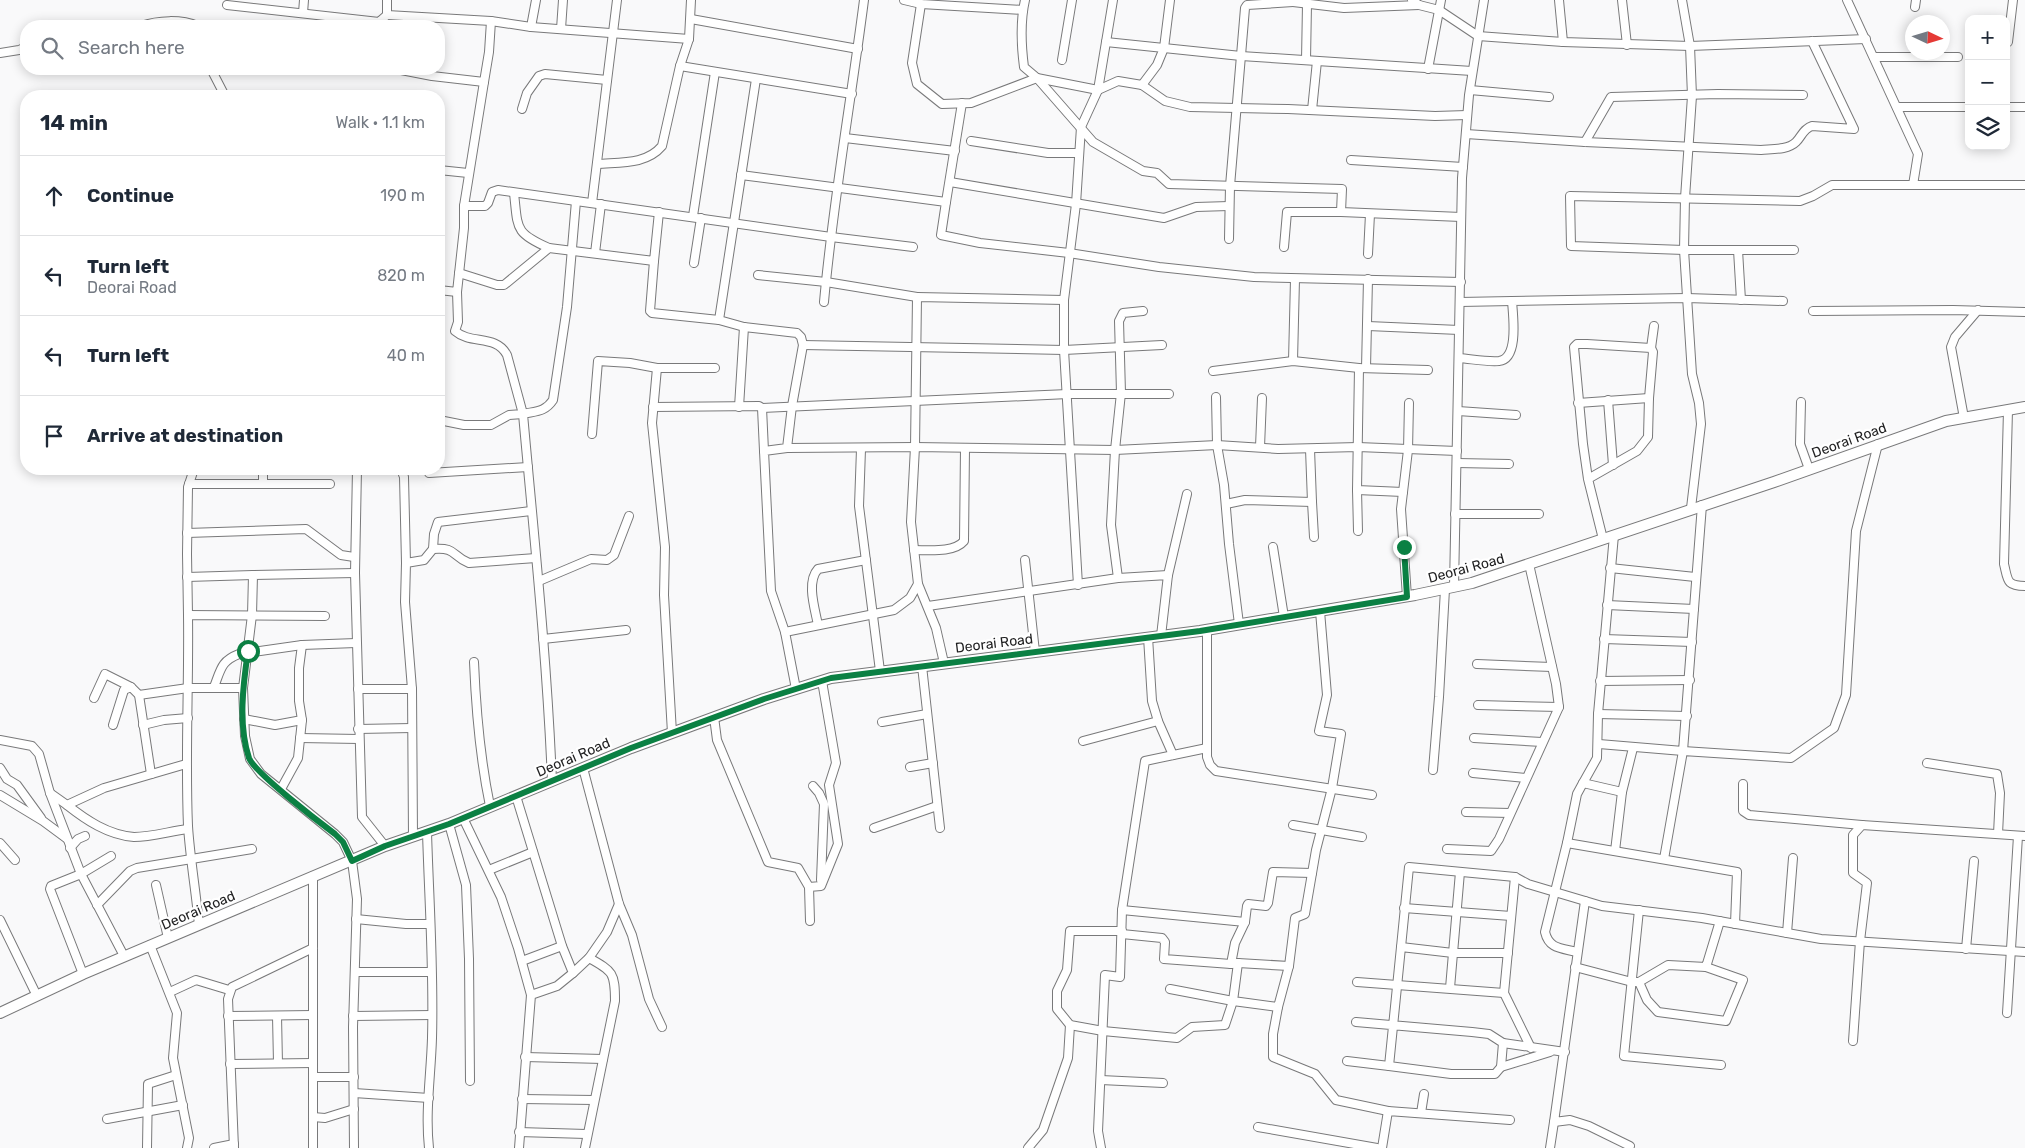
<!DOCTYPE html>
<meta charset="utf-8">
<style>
body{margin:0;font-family:Rubik,sans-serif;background:#f2f2f3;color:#1f2937}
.controls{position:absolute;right:15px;top:15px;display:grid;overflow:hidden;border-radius:10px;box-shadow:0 2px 12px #0003}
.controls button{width:45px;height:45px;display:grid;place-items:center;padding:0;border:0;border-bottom:1px solid #e0e1e3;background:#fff;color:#1f2937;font:25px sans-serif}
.compass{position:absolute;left:1905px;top:15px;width:45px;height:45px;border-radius:50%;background:#fff;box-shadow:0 2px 12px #0003;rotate:94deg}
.stop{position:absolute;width:15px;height:15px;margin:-11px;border:4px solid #0b8043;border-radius:50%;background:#fff}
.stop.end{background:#0b8043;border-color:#fff;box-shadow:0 1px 5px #0008}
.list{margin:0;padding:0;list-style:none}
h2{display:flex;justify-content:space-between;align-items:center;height:65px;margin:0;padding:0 20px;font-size:21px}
h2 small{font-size:16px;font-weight:400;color:#747a83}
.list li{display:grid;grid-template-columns:32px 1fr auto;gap:15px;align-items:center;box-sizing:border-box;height:80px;padding:0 20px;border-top:1px solid #e0e1e3}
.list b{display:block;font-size:19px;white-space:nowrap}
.list p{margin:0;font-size:16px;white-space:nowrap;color:#747a83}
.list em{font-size:16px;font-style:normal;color:#747a83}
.icon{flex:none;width:28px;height:28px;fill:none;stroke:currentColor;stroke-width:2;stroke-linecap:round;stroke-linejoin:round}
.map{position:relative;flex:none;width:2025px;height:1148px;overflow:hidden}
.search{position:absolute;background:#fff;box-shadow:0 2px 12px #0003;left:20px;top:20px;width:425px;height:55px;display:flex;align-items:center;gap:12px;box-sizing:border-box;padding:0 18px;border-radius:20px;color:#747a83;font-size:19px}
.panel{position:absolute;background:#fff;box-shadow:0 2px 12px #0003;left:20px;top:90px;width:425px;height:385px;border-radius:20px}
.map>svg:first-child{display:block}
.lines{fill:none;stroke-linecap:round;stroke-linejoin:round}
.minor-casing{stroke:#79797a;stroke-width:10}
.tertiary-casing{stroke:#79797a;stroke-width:12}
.minor{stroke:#fff;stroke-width:8}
.tertiary{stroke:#fff;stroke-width:10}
.route{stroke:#0b8043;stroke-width:6}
.labels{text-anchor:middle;stroke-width:4.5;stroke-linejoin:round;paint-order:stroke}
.street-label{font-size:14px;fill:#1f1f20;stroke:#fff}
</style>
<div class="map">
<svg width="2025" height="1148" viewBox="0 0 2025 1148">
<rect width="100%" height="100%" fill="#f9f9fa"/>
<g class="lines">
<!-- minor casing -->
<g class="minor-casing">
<g id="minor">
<polyline points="904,0 921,4 1023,10"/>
<path d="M 1025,0 C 1020,22 1021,44 1024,67 L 1037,78 L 1093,142 L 1143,171 L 1157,173 L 1169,184 L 1342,189 L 1341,212 L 1461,217"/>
<polyline points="1293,0 1293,2 1344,8 1419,5"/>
<polyline points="1412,0 1419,5 1439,10 1478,36 1563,42 1690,46 1866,39"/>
<polyline points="1559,0 1563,42"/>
<polyline points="1622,0 1627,45"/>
<polyline points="1682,0 1690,46 1692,96 1685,198 1684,250 1692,374 1699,403 1701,424 1691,508"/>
<polyline points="1847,0 1918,154 1913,185"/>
<polyline points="921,4 912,63 917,84 942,104 971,103 1037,78 1098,90 1118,81 1142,85 1165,101 1190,107 1288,109 1435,116 1467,115"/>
<polyline points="227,5 379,22 387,15 387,0"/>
<polyline points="1915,7 1916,0"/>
<polyline points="303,13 304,0"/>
<polyline points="387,15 491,21 531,27 689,39"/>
<polyline points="691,19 858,49"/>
<polyline points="74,26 86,25 92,26"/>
<path d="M 141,26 C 158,20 181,19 198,26"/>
<polyline points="531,27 536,0"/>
<polyline points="561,29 563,0"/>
<polyline points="1106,42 1241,56 1472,71"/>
<polyline points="2008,42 2013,0"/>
<polyline points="0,53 19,50 26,47"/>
<polyline points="1874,57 1958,57"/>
<polyline points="1062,60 1072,0"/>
<polyline points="1306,60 1307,4"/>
<polyline points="680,66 852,94"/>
<polyline points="211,69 225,96"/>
<polyline points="396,69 432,76 484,82 489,52 491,21"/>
<polyline points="1428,69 1441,0"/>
<polyline points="756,79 719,320 744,327 797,333 801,337 803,345 792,406 787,448 764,451 771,591 785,632 796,689"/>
<polyline points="1142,85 1157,65 1164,48 1170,0"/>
<polyline points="1470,90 1549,97"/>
<polyline points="1897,107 1969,107"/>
<polyline points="2006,107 2025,107"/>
<polyline points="522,109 527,93 539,76 545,74 607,80"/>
<polyline points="1312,110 1317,61"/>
<path d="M 1466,134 L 1585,142 L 1761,150 C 1772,149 1788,150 1796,142 C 1802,136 1803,129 1812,126 L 1854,129 L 1812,41"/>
<polyline points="845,138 955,151"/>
<polyline points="971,141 1048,153 1079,153"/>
<polyline points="1585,142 1611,97 1718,94 1803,95"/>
<polyline points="1351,160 1463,167"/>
<path d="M 597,164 C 620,162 646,165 662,146 L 680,66 L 689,39 L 691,0"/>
<polyline points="439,170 468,173"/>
<polyline points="741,175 946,202 941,235 980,243 1069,253 1159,267 1254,277 1461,282"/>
<polyline points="950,182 1164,218 1196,207 1229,206"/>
<path d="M 514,193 C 518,228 514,233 549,248"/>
<polyline points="946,202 962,103"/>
<polyline points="592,203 617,0"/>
<polyline points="464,206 485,206 488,203 492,192 498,190 831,237 913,247"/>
<polyline points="693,216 715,72"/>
<polyline points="1229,239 1230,186 1245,8 1247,5 1293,2"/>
<polyline points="1284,247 1287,212 1341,212"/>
<polyline points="1738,250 1741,300"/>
<polyline points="1794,250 1684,250 1571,246 1570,196 1800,201 1813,196 1832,185 2025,185"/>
<polyline points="595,253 601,204"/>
<polyline points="1368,254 1370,214"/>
<polyline points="654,261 650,311 652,313 719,320"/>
<polyline points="694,263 701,218"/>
<polyline points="459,273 497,285 504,285 549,248 654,261 659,212"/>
<polyline points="758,275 826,282 917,297"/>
<polyline points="439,290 457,292 464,228 464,206 484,82"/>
<path d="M 824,302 C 833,201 851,101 864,0"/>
<polyline points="1460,302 1512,301"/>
<polyline points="1813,311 1953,310 2025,312"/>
<polyline points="1368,326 1459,330"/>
<polyline points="803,345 1064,350 1162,345"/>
<polyline points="1651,348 1654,326"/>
<path d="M 1459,358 C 1472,359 1486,362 1499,361 C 1519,359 1513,316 1512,301 L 1687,298 L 1783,301"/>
<polyline points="1293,361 1295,279"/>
<polyline points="1359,368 1357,490 1403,492"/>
<polyline points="1366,368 1368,279"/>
<polyline points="1213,371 1293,361 1359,368 1428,370"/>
<polyline points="1216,397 1217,445 1224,485 1229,544 1239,624"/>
<polyline points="1608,400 1613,465"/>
<polyline points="1801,402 1800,444 1809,469"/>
<polyline points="1578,403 1649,398"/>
<polyline points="653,407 759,406 762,408 764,451"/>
<polyline points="739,407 744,327"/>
<polyline points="762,408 1068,394 1169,394"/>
<path d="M 2008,410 L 2004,564 C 2008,580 2006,586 2025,586"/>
<polyline points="1458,411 1516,415"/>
<polyline points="1964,418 1951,347 1955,337 1978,310"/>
<path d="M 439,420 L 464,425 L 491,425 L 509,415 L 523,414 L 507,355 C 496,334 471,345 455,331 L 458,322 L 457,292"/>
<polyline points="592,434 598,361 630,363 657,368"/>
<polyline points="1260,447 1262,398"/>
<polyline points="787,448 915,447 1115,450 1217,445 1278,449 1358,447 1457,451"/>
<polyline points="861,449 859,506 880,671"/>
<polyline points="1457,463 1509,464"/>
<polyline points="357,469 355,573 362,817 385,846"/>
<polyline points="401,469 404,477 406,563"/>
<polyline points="429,473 528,467"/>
<polyline points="1588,479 1637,451 1648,437 1649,398 1653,352 1651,348 1587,344 1577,344 1574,347 1583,444 1588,479 1603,539"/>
<polyline points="189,484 330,484"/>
<polyline points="263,484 263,469"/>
<polyline points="1357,490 1358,531"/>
<polyline points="1312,502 1314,537"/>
<polyline points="1226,504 1245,500 1312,502 1310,449"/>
<polyline points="1455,514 1539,514"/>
<polyline points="187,533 306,529 341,555 354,557"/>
<polyline points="1614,535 1598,714 1597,758 1583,783 1622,792 1615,851"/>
<polyline points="1273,547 1284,617"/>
<path d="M 433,549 C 457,547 451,556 469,563 L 536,558"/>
<path d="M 914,550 C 929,550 954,553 964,541 L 965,448"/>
<polyline points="1025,560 1035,652"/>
<polyline points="1610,568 1695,577"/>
<polyline points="1168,575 1187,494"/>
<polyline points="187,577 253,575"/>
<polyline points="1118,578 1111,525 1115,450 1121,393 1119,321 1123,313 1143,311"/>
<polyline points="539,581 591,559 607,560 614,555 629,516"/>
<polyline points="918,584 936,628 944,663"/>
<polyline points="1078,585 1064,350 1064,300 1076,204 1081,127 1098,90 1113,0"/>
<polyline points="1454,587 1462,178 1469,95 1484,0"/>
<polyline points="1407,597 1401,509 1408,450 1409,403"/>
<polyline points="1607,605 1694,609"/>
<polyline points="928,606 1118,578 1168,575 1161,636"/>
<polyline points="188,615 187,554 188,487 194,469"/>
<path d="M 818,625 C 815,609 806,582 818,569 L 866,560"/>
<polyline points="1207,629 1207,757 1210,765 1216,771 1372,795"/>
<polyline points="785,632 894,610 910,598 918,584 911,522 915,447 917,297 1064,300"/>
<polyline points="1148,637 1152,701 1158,721 1173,755"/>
<polyline points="543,639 626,630"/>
<polyline points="1604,639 1692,642"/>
<path d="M 474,662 C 476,711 480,758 490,806"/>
<polyline points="1477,664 1552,667"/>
<polyline points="922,666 940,828"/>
<polyline points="1600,681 1690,680"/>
<path d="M 214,687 C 221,669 221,661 239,654 L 302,645 L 356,643"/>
<polyline points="358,689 412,689"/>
<polyline points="139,695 188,688 243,688"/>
<polyline points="94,698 105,674 131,687"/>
<polyline points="1478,705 1559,707"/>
<polyline points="1598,714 1687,716"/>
<polyline points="714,717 717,740 768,862 798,868 809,887"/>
<polyline points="244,719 275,725 302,720"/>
<polyline points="882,722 927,714"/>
<polyline points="113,725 124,690 131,687 139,695 151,774"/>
<polyline points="143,725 164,720 188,718"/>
<polyline points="358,729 412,728"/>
<polyline points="672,733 664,595 665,547 652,423 657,368 715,368"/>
<polyline points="300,738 359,739"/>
<polyline points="1474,738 1542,742"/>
<polyline points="0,740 32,746 39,754 50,793 81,874 124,956"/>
<polyline points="1083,741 1158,721"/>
<polyline points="1599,744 1683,751 1702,505"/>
<polyline points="1927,763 1997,774 2000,793 1998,834"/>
<polyline points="910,767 933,763"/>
<polyline points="0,768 7,779 17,785 41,818"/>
<polyline points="583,768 619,904 632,935 649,999 662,1027"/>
<polyline points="1433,770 1439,697 1445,589"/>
<polyline points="1473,773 1526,778"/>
<path d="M 552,781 C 547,658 534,536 523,414 C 536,411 545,412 553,400 L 567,307 L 576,201"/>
<polyline points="1743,784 1743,811 1749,815 1862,825"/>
<polyline points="813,786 819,793 824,804 821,880"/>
<polyline points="281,789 298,758 302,720 299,701 299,668 302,645"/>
<polyline points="1622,792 1633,748"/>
<polyline points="50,793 67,805 104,788 186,764"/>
<polyline points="0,795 43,821 66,838"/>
<polyline points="516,796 562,946 573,973 557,986 531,995 519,1148"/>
<path d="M 67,805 C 86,820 108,835 134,837 C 151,837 171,831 188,829"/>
<polyline points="1466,812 1510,813"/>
<polyline points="463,818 501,897 518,948 531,995"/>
<polyline points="449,824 466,885 469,959 470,1081"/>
<polyline points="1293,825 1362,837"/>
<polyline points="874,828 937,806"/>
<path d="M 427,832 C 429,900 434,969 432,1038 C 431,1074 425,1112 429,1148"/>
<polyline points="413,837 412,689 405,602 406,563 424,560 433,549 434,534 438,522 531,511"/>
<polyline points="0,843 15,860"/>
<polyline points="1567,843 1737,872 1735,924"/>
<polyline points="70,848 78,839 85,836"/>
<polyline points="1447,849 1491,851 1499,839 1559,707 1556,684 1529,564"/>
<polyline points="1664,859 1683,751 1791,758 1834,728 1846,695 1856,531 1878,444"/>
<polyline points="489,870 533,852"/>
<polyline points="313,876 313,1148"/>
<polyline points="1515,877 1504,993 1531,1048"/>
<polyline points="156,885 168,938"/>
<polyline points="1585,901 1554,1122 1570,1120 1589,1126 1630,1146"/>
<polyline points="97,905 130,871 137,868 252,849"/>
<polyline points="1404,908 1511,916"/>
<polyline points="1122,910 1245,922"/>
<polyline points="1639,910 1624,1056 1721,1065"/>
<polyline points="356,919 406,924 430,924"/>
<polyline points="0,920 37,996"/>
<polyline points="810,921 809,887 821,886 838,844 829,785 836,763 822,681"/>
<path d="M 199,925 C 196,892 190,858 188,826 C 185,756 189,686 188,615 L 325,616"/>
<polyline points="1122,931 1070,931 1067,970 1057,991 1057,1009 1070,1025 1103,1031 1177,1038 1192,1027 1225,1025 1233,1001 1170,989"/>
<polyline points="1787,933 1793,858"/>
<polyline points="1122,934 1162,938 1165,942 1164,959 1231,964 1235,943 1245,922 1247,906 1248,904 1266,906 1268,903 1273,872 1312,873"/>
<polyline points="150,945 177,1013 173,1058 189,1138 187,1148"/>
<polyline points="1401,947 1409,867 1515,877 1528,884 1602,906 1702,918 1821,939 2025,952"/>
<polyline points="1966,949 1974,861"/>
<path d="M 1577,952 C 1561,948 1549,949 1545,932 L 1567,843 L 1577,794 L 1583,783"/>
<polyline points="522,961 562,946"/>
<polyline points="1238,963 1289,966"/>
<polyline points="1231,964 1238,963 1233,1001 1278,1007 1289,966 1295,918 1305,914 1316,850 1332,788 1341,734 1319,731 1327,695 1320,611"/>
<polyline points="1575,967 1632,982 1639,982 1668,965 1706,967 1720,921"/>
<polyline points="355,972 431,972"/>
<polyline points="573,973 589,958"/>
<polyline points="83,974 50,889 51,886 81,874 111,856"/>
<polyline points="1357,982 1504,993"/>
<polyline points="1639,982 1647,1000 1658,1012 1726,1021 1743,980 1706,967"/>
<polyline points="1450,988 1460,872"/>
<polyline points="170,992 196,980 229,990"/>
<polyline points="1278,1007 1273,1034 1273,1057 1315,1074 1336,1100 1388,1111"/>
<polyline points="2007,1013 2018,836"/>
<polyline points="228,1016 313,1015"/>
<polyline points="277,1016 278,1063"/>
<polyline points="353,1016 432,1015"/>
<polyline points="1356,1022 1472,1032 1489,1034 1503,1043 1501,1067 1495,1074 1451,1074 1389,1066 1401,947 1453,953 1508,953"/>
<polyline points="1853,1041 1860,941 1867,883 1853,873 1853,835 1862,825 2025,836"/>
<polyline points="1503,1043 1565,1052"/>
<polyline points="525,1057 603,1059"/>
<polyline points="1347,1061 1389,1066"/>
<polyline points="230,1064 313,1063"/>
<polyline points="1501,1067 1550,1052"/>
<polyline points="313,1077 354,1077"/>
<polyline points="1101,1080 1163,1083"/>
<polyline points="354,1093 429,1098"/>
<polyline points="522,1099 594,1100"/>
<polyline points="1421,1113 1424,1094"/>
<polyline points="313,1117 325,1118 354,1109"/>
<polyline points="107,1119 183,1105"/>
<polyline points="1258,1127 1377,1148"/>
<polyline points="519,1132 586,1134"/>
<polyline points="147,1148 148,1084 176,1075"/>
<polyline points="214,1148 234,1144"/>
<polyline points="234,1148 228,999 232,987 313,948"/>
<polyline points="354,1148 353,1027 357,899 352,861 343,842 335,834 261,774 250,759 245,736 243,688 252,615 253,575 355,573"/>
<path d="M 585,1148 L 615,1001 C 615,973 613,971 589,958 L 607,932 L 619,904"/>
<polyline points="1028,1148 1043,1130 1068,1058 1070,1025"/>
<polyline points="1101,1148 1098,1131 1105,975 1120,977 1122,910 1145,761 1207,748"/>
<polyline points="1382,1148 1388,1111 1510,1120"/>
<polyline points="1550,1148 1554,1122"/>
</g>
</g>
<!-- tertiary casing -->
<g class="tertiary-casing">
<polyline id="tertiary" points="0,1013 83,974 385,846 449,824 631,748 764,699 831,678 1200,631 1415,595 1472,583 1774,482 1946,421 2025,407"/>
</g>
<!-- minor -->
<use href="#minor" class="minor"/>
<!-- tertiary -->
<use href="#tertiary" class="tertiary"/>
</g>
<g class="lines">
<!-- route -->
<path class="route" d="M 248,651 C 243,685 238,725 249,758 C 255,773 319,822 335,834 L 343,842 L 352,861 L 385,846 L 449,824 L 631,748 L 764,699 L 831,678 L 1200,631 L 1407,597 L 1404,547"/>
</g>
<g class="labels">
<!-- street labels -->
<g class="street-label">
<text transform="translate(1849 440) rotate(-20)" y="5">Deorai Road</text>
<text transform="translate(1466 568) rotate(-15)" y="5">Deorai Road</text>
<text transform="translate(994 643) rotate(-7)" y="5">Deorai Road</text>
<text transform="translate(573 757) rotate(-23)" y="5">Deorai Road</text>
<text transform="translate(198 910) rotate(-23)" y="5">Deorai Road</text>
</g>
</g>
</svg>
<div class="controls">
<button>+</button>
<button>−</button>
<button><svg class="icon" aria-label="layers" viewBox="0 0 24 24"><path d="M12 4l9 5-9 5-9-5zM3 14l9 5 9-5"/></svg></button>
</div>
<svg class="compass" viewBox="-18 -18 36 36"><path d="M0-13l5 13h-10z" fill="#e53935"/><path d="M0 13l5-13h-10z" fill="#747a83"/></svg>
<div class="stop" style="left:248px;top:651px"></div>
<div class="stop end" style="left:1404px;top:547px"></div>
<div class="search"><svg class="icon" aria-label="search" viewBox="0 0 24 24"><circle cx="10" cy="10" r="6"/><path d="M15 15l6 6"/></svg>Search here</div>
<section class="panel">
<h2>14 min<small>Walk · 1.1 km</small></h2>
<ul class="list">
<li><svg class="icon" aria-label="ahead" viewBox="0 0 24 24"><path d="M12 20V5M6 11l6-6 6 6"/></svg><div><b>Continue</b></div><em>190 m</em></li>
<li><svg class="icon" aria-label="left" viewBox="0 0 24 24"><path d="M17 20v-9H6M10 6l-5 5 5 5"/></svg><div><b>Turn left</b><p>Deorai Road</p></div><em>820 m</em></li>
<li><svg class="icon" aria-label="left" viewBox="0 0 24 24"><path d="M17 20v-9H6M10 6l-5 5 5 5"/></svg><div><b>Turn left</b></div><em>40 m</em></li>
<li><svg class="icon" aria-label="arrive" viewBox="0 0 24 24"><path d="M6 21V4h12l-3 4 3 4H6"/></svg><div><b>Arrive at destination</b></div></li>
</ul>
</section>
</div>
